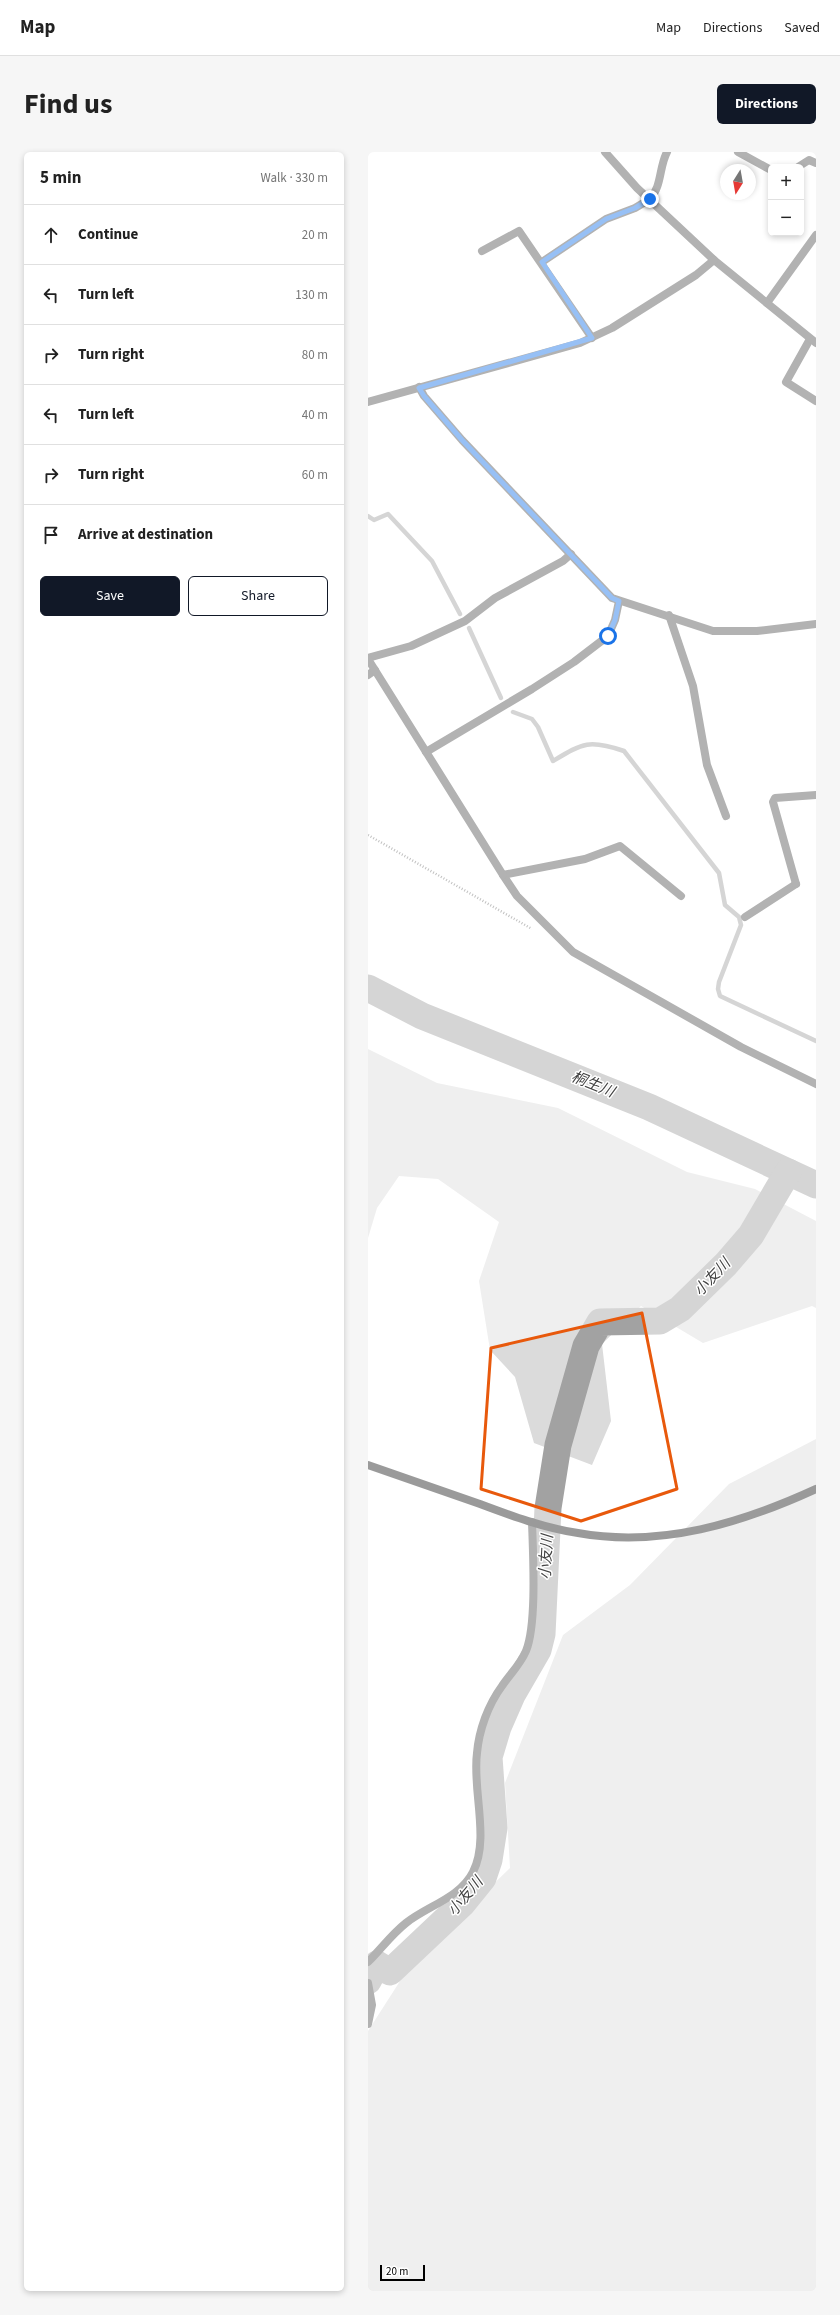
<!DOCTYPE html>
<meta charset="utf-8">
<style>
body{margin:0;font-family:"Source Sans 3","Noto Sans JP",sans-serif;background:#f6f6f6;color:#222}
.controls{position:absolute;right:12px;top:12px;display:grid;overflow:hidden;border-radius:6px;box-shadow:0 2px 6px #0003}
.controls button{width:36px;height:36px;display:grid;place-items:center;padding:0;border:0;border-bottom:1px solid #e0e0e0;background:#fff;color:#222;font:20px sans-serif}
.compass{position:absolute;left:352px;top:12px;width:36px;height:36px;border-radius:50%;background:#fff;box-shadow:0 2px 6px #0003;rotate:191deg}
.scale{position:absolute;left:12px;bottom:10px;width:45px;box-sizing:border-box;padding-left:4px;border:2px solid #000;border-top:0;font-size:11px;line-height:14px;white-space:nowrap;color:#000;-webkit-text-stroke:3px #fff;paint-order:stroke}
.stop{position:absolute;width:12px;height:12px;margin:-9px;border:3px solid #1a73e8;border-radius:50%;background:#fff}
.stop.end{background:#1a73e8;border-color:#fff;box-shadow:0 1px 4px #0008}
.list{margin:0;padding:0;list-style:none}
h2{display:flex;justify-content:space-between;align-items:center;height:52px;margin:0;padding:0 16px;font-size:17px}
h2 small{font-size:13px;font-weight:400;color:#767676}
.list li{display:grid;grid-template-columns:26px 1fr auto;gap:12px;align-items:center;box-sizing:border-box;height:60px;padding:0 16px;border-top:1px solid #e0e0e0}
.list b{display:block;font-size:15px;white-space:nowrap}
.list em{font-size:13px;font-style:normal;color:#767676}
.actions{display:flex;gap:8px;padding:12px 16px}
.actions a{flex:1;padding:9px 0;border:1px solid #111827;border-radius:6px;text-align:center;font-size:14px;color:#111827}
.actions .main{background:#111827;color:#fff}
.icon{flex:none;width:22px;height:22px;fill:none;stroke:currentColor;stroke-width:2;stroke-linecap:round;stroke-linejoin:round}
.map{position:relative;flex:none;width:448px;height:2139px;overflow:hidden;border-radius:6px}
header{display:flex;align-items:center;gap:24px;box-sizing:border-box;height:56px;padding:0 20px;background:#fff;border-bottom:1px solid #e0e0e0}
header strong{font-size:19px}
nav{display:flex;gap:22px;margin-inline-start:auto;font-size:14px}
.intro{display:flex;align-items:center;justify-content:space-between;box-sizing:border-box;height:96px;padding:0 24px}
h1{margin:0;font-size:28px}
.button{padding:10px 18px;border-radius:6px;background:#111827;color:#fff;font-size:14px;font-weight:700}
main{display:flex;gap:24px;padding:0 24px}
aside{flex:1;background:#fff;border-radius:6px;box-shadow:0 2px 6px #0003}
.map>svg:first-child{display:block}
.green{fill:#dbdbdb}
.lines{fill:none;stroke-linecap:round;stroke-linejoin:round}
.stream{stroke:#a2a2a2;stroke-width:4.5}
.river{stroke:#a2a2a2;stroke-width:27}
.path{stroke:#767676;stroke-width:2.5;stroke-dasharray:1 2;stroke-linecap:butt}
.lane{stroke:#545454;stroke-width:8}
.street{stroke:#545454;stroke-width:8}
.secondary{stroke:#212121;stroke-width:8}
.route{stroke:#1a73e8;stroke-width:5}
.marked{fill:none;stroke:#e8590c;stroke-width:3;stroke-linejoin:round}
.labels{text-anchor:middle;stroke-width:3;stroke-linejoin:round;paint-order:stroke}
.water-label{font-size:15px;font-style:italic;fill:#434343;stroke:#fff}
</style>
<header>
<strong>Map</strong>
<nav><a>Map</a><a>Directions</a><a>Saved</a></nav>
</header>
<div class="intro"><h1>Find us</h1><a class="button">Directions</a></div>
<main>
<aside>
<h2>5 min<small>Walk · 330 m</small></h2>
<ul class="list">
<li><svg class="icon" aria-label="ahead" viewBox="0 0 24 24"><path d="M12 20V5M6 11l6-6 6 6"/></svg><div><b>Continue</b></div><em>20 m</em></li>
<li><svg class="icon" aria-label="left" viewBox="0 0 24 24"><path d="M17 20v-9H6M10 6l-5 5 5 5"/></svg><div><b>Turn left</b></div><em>130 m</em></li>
<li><svg class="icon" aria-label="right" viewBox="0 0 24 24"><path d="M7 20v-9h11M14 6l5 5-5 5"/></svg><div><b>Turn right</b></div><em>80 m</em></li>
<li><svg class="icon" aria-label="left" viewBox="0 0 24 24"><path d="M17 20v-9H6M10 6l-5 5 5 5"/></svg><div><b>Turn left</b></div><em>40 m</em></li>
<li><svg class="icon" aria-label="right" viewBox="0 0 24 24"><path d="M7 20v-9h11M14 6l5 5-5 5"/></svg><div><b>Turn right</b></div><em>60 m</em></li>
<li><svg class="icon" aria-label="arrive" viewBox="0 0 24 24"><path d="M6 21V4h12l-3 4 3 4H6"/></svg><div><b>Arrive at destination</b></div></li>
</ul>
<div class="actions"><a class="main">Save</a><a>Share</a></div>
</aside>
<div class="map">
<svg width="448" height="2139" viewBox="0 0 448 2139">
<rect width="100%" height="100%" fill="#fff"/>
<!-- green -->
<g class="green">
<polygon points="0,897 69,931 190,956 319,1020 387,1037 448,1069 448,1156 444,1154 335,1191 273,1154 234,1192 243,1269 224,1313 166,1291 147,1225 122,1198 111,1129 131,1070 70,1027 31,1024 9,1056 0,1086"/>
<polygon points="448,1287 448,2139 0,2139 0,1879 43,1812 142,1716 137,1631 195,1483 262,1433 361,1332"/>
</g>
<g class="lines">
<!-- stream -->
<g class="stream">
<polyline points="0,364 6,368 20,362 64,409 92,462"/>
<polyline points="101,476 133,546"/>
<path d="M 145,560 L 164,567 L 170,575 L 185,609 C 215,591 221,587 256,599 L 351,721 L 357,753 L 371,765 L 373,773 L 351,830 L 350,837 L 352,844 L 448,889"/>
</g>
<!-- river -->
<g class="river">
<polyline points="0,836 54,864 281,955 448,1033"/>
<polyline points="0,1829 9,1812 22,1820 94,1752 115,1726 121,1708 126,1676 121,1605 130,1575 144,1543 170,1498 174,1482 180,1356 190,1293 218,1194 232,1170 292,1169 312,1157 358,1112 383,1083 420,1020"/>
</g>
<!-- path -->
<polyline class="path" points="0,683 164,777"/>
<!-- lane -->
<g class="lane">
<polyline points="370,0 403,18"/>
<polyline points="430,15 441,8 448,11"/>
<polyline points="114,99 151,79 224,186"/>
<polyline points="174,110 238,67 267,56 282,47"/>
<polyline points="399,151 448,83"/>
<polyline points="442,187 418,230 448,249"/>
<polyline points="0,506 43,494 97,469 127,446 195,409 203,402"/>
<polyline points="0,523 7,518"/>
<polyline points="58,600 164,537 206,510 240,484 247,468 251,449"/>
<polyline points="313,744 252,694 217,707 135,723 149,744 205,800 373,895 448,932"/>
<polyline points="377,765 428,732"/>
<path d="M 0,1810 C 13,1797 24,1782 38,1771 C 59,1754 92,1746 105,1720 C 122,1687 104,1637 109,1601 C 111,1578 120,1553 134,1534 C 142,1522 152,1513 158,1499 C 169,1472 165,1402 164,1370"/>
<polyline points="0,1831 4,1853 0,1872"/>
</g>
<!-- street -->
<g class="street">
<polyline points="237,0 269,36 346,108 448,191"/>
<path d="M 282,47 C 294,34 291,15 299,0"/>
<polyline points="51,235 56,244 94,288 244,446 345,479 389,479 448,472"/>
<polyline points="0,250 212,191 244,176 328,123 346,108"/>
<polyline points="301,463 325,534 339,613 358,664"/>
<polyline points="0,507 135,723"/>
<polyline points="428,732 405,650 407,646 448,643"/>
</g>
<!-- secondary -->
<path class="secondary" d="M 0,1313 C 37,1326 74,1339 112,1352 C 144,1364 176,1376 210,1381 C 293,1396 374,1371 448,1337"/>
</g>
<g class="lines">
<!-- route -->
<polyline class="route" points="240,484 247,468 251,449 244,446 94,288 56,244 51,236 224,186 174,110 238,67 267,56 282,47"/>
</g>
<!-- marked area -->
<path d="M0 0H448V2139H0ZM 274,1161 L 309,1337 L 213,1369 L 113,1337 L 123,1196 Z" fill="#fff" fill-opacity=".55" fill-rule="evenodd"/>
<path class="marked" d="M 274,1161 L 309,1337 L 213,1369 L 113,1337 L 123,1196 Z"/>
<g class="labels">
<!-- water labels -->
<g class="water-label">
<text transform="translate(225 932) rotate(22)" y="5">桐生川</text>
<text transform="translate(344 1125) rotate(-47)" y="5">小友川</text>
<text transform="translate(178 1405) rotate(-87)" y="5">小友川</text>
<text transform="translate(97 1744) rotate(-50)" y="5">小友川</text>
</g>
</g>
</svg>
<div class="controls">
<button>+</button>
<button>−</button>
</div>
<svg class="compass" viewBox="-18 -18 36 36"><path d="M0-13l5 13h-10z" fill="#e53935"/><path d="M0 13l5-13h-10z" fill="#767676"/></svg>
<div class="scale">20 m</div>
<div class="stop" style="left:240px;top:484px"></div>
<div class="stop end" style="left:282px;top:47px"></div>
</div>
</main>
